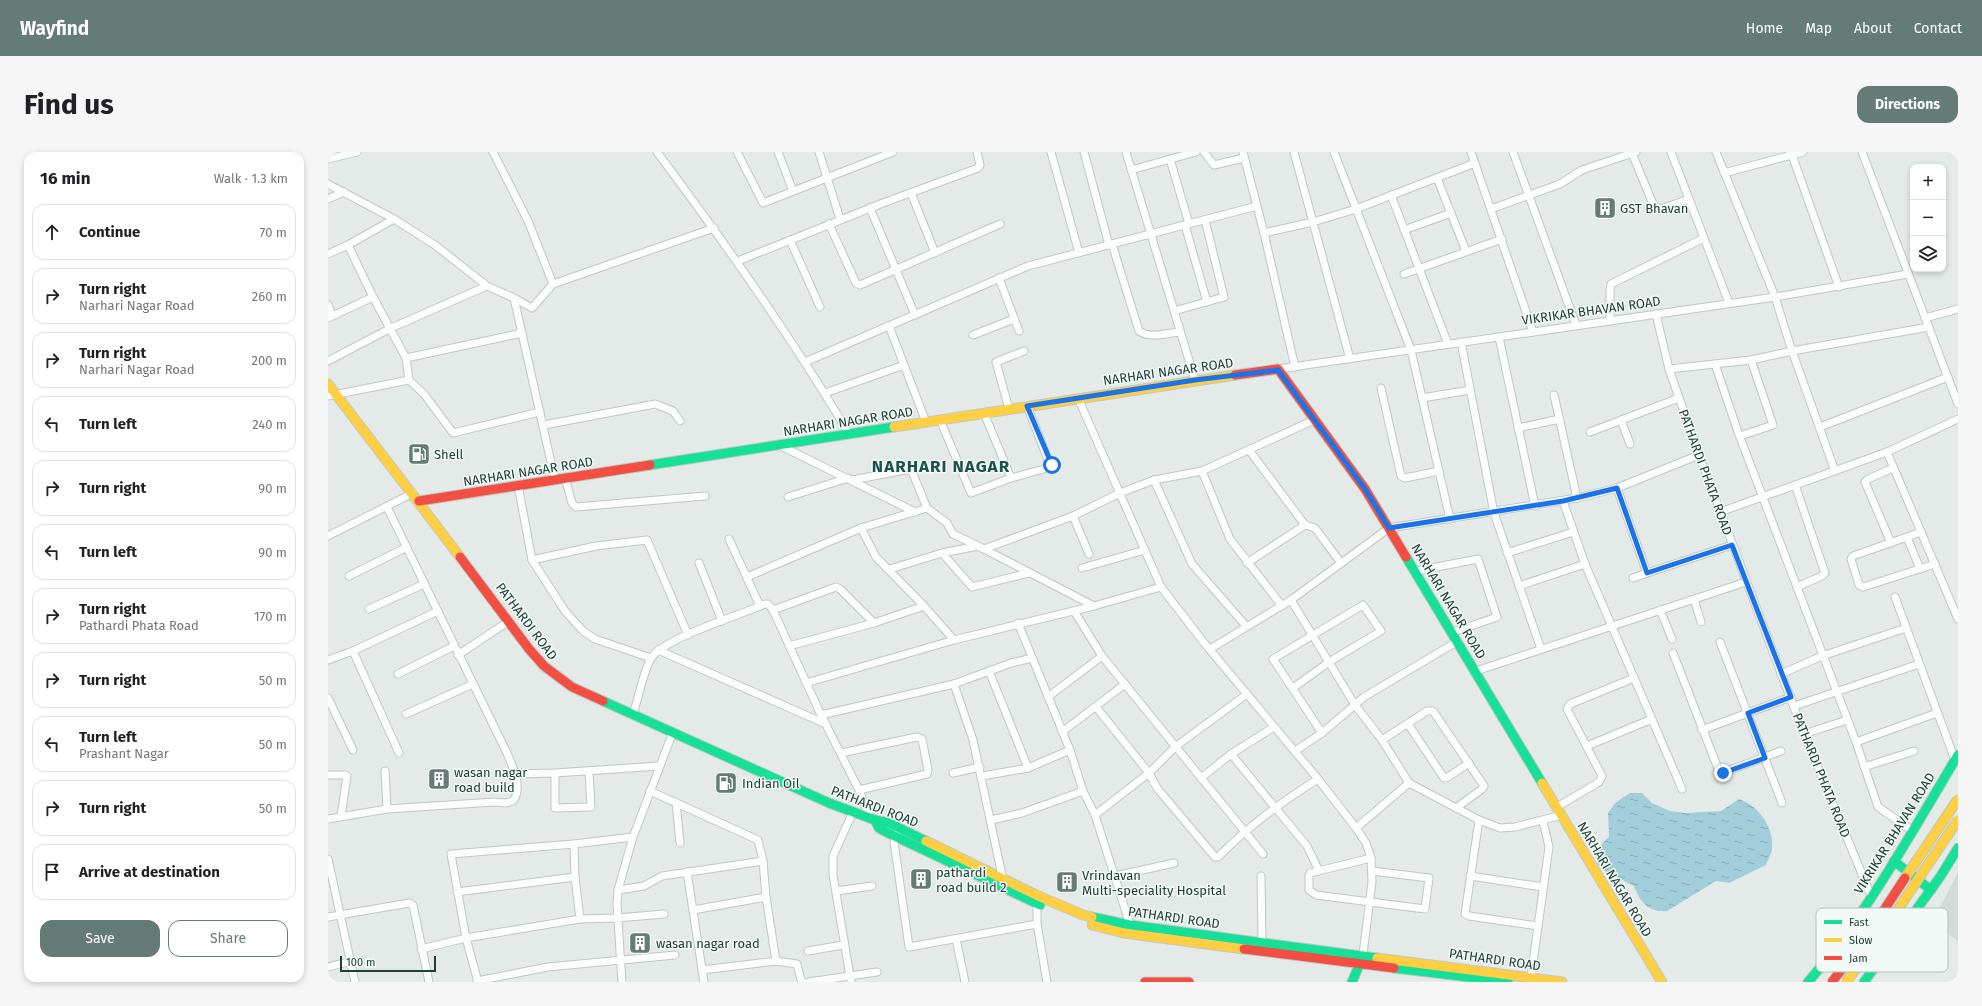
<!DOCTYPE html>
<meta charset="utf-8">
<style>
body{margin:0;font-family:"Fira Sans",sans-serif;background:#f6f6f6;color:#202124}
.controls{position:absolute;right:12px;top:12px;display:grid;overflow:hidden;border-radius:8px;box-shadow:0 2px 6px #0003}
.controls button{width:36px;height:36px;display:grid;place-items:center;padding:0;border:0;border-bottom:1px solid #e0e0e0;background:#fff;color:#202124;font:20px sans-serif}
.scale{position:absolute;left:12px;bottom:10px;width:96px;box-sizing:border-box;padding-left:4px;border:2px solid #203f39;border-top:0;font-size:11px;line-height:14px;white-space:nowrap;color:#203f39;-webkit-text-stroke:3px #f2f9f6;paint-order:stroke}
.stop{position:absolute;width:12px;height:12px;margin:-9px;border:3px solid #1a73e8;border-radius:50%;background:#fff}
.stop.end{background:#1a73e8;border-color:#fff;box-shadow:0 1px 4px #0008}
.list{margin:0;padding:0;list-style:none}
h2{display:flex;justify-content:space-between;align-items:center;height:52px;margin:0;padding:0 16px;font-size:17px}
h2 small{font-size:13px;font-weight:400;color:#757577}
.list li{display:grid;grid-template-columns:26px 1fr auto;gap:12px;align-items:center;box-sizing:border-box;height:56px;margin:0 8px 8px;padding:0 8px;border:1px solid #e0e0e0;border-radius:12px}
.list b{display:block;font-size:15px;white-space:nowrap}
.list p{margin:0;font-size:13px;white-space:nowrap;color:#757577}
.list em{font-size:13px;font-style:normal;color:#757577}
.actions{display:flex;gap:8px;padding:12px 16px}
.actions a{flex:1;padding:9px 0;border:1px solid #657b76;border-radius:12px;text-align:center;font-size:14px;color:#657b76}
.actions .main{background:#657b76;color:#fff}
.icon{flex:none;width:22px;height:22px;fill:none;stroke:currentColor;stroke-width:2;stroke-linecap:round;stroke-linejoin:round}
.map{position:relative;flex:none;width:1630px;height:830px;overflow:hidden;border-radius:12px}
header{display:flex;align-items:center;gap:24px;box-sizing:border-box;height:56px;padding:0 20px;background:#657b76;color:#fff}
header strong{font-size:19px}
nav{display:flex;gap:22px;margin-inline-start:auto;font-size:14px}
.intro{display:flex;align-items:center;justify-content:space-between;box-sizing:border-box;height:96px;padding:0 24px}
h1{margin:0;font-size:28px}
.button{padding:10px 18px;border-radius:12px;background:#657b76;color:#fff;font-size:14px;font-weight:700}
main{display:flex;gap:24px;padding:0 24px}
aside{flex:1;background:#fff;border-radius:12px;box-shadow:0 2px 6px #0003}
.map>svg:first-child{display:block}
.built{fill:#d1dcd8}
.water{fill:url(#water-ripples)}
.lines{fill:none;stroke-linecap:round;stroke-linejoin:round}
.street-casing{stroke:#c1c7c5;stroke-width:9}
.fast-casing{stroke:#bfc8c5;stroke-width:11}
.slow-casing{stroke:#bfc8c5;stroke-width:11}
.jam-casing{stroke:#bfc8c5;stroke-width:11}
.street{stroke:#fbfcfc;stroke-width:7}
.fast{stroke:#16e098;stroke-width:9}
.slow{stroke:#ffcf43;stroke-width:9}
.jam{stroke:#f24e42;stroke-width:9}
.slow-bridge-casing{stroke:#bcc6c4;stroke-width:11;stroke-linecap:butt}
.jam-bridge-casing{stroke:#bcc6c4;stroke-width:11;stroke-linecap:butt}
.slow-bridge{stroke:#ffcf43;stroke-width:9}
.jam-bridge{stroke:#f24e42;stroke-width:9}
.route{stroke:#1a73e8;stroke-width:5}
.labels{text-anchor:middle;stroke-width:3;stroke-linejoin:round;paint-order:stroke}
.poi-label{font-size:13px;fill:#203f39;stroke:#f2f9f6;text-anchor:start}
.street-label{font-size:13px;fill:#203f39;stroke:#f2f9f6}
.district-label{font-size:17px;font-weight:bold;letter-spacing:1px;fill:#1b524a;stroke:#f2f9f6}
.key{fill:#f2f9f6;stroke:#b3c1bd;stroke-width:1}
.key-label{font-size:11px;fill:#203f39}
</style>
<header>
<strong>Wayfind</strong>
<nav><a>Home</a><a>Map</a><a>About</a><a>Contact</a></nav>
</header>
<div class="intro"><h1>Find us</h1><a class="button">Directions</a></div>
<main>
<aside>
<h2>16 min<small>Walk · 1.3 km</small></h2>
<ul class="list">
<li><svg class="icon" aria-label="ahead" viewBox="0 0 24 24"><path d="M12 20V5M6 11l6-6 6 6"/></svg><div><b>Continue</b></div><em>70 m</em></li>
<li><svg class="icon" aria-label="right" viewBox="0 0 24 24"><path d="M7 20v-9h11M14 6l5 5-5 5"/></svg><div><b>Turn right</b><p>Narhari Nagar Road</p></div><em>260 m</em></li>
<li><svg class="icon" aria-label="right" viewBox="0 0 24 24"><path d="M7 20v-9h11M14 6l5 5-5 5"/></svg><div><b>Turn right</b><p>Narhari Nagar Road</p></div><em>200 m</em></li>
<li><svg class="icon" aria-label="left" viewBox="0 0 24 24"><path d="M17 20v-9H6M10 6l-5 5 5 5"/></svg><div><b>Turn left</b></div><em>240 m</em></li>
<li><svg class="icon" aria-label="right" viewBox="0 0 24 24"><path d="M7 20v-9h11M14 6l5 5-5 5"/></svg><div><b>Turn right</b></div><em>90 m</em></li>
<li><svg class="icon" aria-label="left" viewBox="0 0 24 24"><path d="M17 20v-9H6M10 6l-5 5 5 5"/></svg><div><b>Turn left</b></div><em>90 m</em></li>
<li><svg class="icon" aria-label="right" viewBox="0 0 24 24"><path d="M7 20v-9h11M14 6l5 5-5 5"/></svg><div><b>Turn right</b><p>Pathardi Phata Road</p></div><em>170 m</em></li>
<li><svg class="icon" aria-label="right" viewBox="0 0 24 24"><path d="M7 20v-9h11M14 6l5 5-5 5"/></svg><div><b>Turn right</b></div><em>50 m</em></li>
<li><svg class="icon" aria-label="left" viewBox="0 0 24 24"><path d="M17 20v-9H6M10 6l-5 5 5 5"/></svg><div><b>Turn left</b><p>Prashant Nagar</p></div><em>50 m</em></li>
<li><svg class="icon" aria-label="right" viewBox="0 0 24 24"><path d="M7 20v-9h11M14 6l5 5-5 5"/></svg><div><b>Turn right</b></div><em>50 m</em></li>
<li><svg class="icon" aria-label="arrive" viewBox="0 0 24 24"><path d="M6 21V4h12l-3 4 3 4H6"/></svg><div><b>Arrive at destination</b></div></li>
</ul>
<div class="actions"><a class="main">Save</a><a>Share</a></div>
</aside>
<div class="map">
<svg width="1630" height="830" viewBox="0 0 1630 830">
<defs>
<pattern id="water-ripples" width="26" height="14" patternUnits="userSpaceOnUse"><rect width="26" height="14" fill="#a2cedb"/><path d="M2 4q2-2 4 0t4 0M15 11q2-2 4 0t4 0" fill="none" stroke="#84a9b3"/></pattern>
</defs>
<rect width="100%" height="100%" fill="#e4eae8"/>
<!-- built -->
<polygon class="built" points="1630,720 1630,789 1600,769 1610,759"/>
<!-- water -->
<path class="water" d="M 1302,641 L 1314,641 L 1324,651 L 1342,659 L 1358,661 L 1393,659 L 1411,647 C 1430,653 1446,675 1444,696 C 1444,701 1440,708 1438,713 L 1401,731 L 1388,729 L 1339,759 C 1321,761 1311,749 1306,734 L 1278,720 L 1269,712 C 1270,700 1271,692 1281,685 L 1280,661 L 1287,651 Z"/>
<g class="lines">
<!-- street casing -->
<g class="street-casing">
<g id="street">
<polyline points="165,0 200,69 225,132"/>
<path d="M 329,0 C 397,91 463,184 521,282"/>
<polyline points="409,0 435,51 565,0"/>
<polyline points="450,0 465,39"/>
<polyline points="491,0 512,67"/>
<polyline points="723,0 751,101"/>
<polyline points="756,0 781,93"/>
<polyline points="798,0 867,228"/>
<polyline points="876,0 886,13 916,6"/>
<polyline points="915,0 936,81 967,215"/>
<polyline points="966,0 1022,207"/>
<polyline points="1006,0 1083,198 1122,367"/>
<polyline points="1143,0 1205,180"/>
<polyline points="1185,0 1248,173"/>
<polyline points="1343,0 1401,151"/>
<polyline points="1388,0 1447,145 1464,199 1507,319"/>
<polyline points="1475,0 1464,3 1511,135"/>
<polyline points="1534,0 1630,252"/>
<polyline points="1304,1 1327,57 1330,58 1361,47"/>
<polyline points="0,7 29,0"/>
<polyline points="842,7 861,72"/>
<polyline points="803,18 868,0"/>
<polyline points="1396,21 1464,3 1462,0"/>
<polyline points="1109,26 1138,99"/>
<polyline points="0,32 66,67 20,93 0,102"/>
<polyline points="583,41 607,101"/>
<polyline points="1063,43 1120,192"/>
<polyline points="0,47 16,40"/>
<polyline points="542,56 587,163"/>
<polyline points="1163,57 1232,32 1254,18 1308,0"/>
<polyline points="66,67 107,93 159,134"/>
<polyline points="501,72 528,131 532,133 672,72"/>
<polyline points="857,73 879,150"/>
<polyline points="1076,78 1123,61"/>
<polyline points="936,81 985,70 1028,57 1147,11"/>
<polyline points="462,88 492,155"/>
<path d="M 784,92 L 811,179 C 822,187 840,181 852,180"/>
<polyline points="20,93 45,145 78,206 81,228 96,242 125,281 212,260"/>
<polyline points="410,109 555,51 650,16 652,13 649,0"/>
<polyline points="1076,122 1174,87"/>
<polyline points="671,126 691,179"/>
<polyline points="0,153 4,163"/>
<polyline points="846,159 896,145 877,68"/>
<polyline points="1328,162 1341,217 1371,303 1476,582 1543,744"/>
<polyline points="0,166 45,145"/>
<polyline points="1597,166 1630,157"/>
<polyline points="1282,168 1282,138 1283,132 1376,86"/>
<polyline points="561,174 598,270"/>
<polyline points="645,183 686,167"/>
<polyline points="1171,185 1207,354"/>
<polyline points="1133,190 1166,361 1213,497"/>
<polyline points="78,206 194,181"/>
<polyline points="0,209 63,176 159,134 186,146"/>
<polyline points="477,210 700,114 929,54"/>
<polyline points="1387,212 1410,280 1528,590 1550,655 1585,679"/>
<polyline points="950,217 1447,145 1580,122"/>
<polyline points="1341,217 1423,208 1464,199 1601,175"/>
<polyline points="1053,236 1073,324 1077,326 1111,319"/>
<polyline points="497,241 576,213"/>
<polyline points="1226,243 1249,346"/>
<polyline points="0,244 81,228"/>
<polyline points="750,246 833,435 877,492 990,627 1028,676 1038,691 1043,706 1044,730 1035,802"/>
<polyline points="1094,246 1142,238"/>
<polyline points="681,257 668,210 696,199"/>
<polyline points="656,261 683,326"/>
<polyline points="612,268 643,341 683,326 723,315 699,254"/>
<polyline points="1293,268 1302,292"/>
<polyline points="216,273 327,252 345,259 352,269"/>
<polyline points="1492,275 1620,225"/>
<polyline points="1190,276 1232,267"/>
<polyline points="1262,280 1351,246"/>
<polyline points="1412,284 1445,273 1423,208"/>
<polyline points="451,293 587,360"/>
<polyline points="1559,300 1630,467"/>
<polyline points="874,319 902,387 954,454"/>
<polyline points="237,326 244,351 248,355 377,344"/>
<polyline points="227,328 186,146 204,156 225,132 386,76"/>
<polyline points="524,328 583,317 599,356 619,371 625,382 650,394"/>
<polyline points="826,328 864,412 918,474"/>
<polyline points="190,333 204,408 237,459 255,479 267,487 323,506"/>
<polyline points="1467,333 1497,421 1494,424 1469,435"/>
<polyline points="1289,336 1319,421 1404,393"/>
<polyline points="460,345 520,326"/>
<polyline points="1235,349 1257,412 1354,637"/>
<polyline points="1392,360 1559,300 1630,267"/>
<polyline points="745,364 761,402"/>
<polyline points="977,373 987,376 1013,411"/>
<polyline points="533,376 548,405 596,454 626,488"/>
<polyline points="1593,380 1525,404 1523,407 1531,433 1535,435 1607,412"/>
<polyline points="0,384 85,341"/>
<polyline points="1579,385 1592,417"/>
<polyline points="401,387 432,454"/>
<polyline points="1563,391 1537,330 1540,327 1565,316"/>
<polyline points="656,397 766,454"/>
<polyline points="614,401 644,435 701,421"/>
<polyline points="1179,401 1245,380"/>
<polyline points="204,408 268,394 319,388 360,483"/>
<polyline points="371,411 394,469"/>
<polyline points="919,411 977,373 921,298"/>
<polyline points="754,416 817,398"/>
<polyline points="562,417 614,401 650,394 656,397 745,364 792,341 826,328 874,319 986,268"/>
<polyline points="1088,419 1150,407 1169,465 1125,480"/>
<polyline points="21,424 79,395"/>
<polyline points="419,425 533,376 599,356"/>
<polyline points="1305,426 1319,421"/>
<polyline points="1191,434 1257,412"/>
<polyline points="1567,445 1627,608"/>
<polyline points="1366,447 1373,470"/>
<polyline points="963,448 1027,553 1054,588 1081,631 1151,668 1172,676 1187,675 1234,663"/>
<polyline points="41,457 96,432"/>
<polyline points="445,458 508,435 512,437 546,471"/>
<polyline points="1332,458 1344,487"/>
<polyline points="746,459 774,504 935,702"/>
<polyline points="690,471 742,598 755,639 767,663 803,776"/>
<polyline points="1392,490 1454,651"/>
<polyline points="461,494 546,471 596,454"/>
<polyline points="882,497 963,448 1061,376 1249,346 1289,336 1371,303"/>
<polyline points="330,498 498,572"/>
<polyline points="25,499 71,601"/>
<polyline points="1345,501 1391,619 1397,620 1453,599"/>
<polyline points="130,503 181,469"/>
<polyline points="0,508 25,499 110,459"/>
<polyline points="661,519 700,616"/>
<polyline points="1148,519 1418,430"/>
<polyline points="70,522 126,494"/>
<polyline points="1453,522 1494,504 1578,476"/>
<polyline points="478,531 626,488 766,454 833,435"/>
<polyline points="626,532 645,588 675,728"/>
<polyline points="965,536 1001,510 1053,479 1035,453 945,507 994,581"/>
<polyline points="720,545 774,504"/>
<polyline points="0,546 25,598"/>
<polyline points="1466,554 1591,512"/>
<path d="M 768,555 L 821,621 L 829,636 L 887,705 L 890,705 C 922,673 952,651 990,627"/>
<polyline points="78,562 145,532"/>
<path d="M 305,563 C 309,551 317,513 324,505 C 337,486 412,463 437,452 L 440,452 L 445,458 L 493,563 L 531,638 L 542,666"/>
<polyline points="493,563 626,532 683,511 704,506"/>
<polyline points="1080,572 1116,626 1120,625 1141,611"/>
<polyline points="1374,578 1463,545"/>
<polyline points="734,580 797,532"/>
<polyline points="1476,582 1519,568"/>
<polyline points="1054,588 1099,559 1105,559 1156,634 1154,637 1128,656"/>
<polyline points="1528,590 1609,561"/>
<polyline points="1259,594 1324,567"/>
<polyline points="967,599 994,581 1036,545 1130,489"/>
<polyline points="513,601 589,585 594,587 600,618 599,622 531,638"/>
<polyline points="903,602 979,694 991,719"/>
<polyline points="1536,615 1586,599"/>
<polyline points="57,619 59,657"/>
<polyline points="227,621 227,656 263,655 261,619"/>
<polyline points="625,621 652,615"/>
<polyline points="186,622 227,621 331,614"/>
<polyline points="0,623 17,623 19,624 13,664"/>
<polyline points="654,624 700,616 742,598"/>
<polyline points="873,626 903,602 946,575"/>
<polyline points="322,639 430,688 435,709 438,745 448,809"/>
<polyline points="348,650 352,691"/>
<polyline points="1229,655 1271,630 1274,624 1239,557 1242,552 1306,526"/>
<polyline points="767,663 821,621 847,595 919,542"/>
<path d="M 0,667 L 59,657 L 166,650 L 178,651 L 185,649 C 196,636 183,610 177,597 L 59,355"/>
<polyline points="663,668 694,661 755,639"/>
<polyline points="1151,668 1137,762 1141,764 1210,774"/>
<polyline points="1028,676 1081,631"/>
<polyline points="569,681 566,690 581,795 709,772"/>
<polyline points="246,692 247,725 252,767"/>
<polyline points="1043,706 982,721 981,724 981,738 988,743 1097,757 1101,726 1044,719"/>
<polyline points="0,707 27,830"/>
<polyline points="359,720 376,830"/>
<polyline points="787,724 846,711"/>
<polyline points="933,724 934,790"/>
<polyline points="1142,724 1215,735"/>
<polyline points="290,738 316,734 334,724 435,709"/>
<polyline points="508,739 544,734"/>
<polyline points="129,740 247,725"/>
<polyline points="709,749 709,772 719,830"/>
<polyline points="365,758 438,745"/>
<polyline points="0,765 81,751 85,753 101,830"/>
<polyline points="628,787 637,830"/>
<polyline points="93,797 138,786 252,767 289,766 336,762"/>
<polyline points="480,799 515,793"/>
<polyline points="0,815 24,809"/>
<polyline points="374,818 448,809 469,812 473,828 475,830"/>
<polyline points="1203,825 1221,695 1215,669"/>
<polyline points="149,829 220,815 347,803"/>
<polyline points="150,830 138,786 123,702 246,692 305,685"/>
<polyline points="294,830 289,753 290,738 305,685 345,580"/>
<polyline points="481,830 549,820"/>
<polyline points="523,830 505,723 505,704 525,660"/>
</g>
</g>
<!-- fast casing -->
<g class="fast-casing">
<g id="fast">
<polyline points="322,313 566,275"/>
<polyline points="1078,405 1214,631"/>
<polyline points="275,549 501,651 547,668 561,671 598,689"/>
<polyline points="547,668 551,676 556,679 712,753"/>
<polyline points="1566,709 1603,738"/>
<polyline points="764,765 802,773 1049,806"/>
<polyline points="1066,816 1180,830"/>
<polyline points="1024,830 1035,804"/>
<path d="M 1480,830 C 1538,764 1585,678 1630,603"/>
<polyline points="1536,830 1612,725 1630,696"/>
</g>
</g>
<!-- slow casing -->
<g class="slow-casing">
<g id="slow">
<polyline points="0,232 132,405"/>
<polyline points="566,275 907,223"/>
<polyline points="1214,631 1334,830"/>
<polyline points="598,689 708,743 755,763 764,765"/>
<polyline points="764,773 796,781 916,797"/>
<polyline points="1049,806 1234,830"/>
</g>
</g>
<!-- jam casing -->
<g class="jam-casing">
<g id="jam">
<polyline points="907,223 950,217 1037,337 1078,405"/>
<polyline points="91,349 322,313"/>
<polyline points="132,405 201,497 216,514 244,535 275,549"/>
<polyline points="916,797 1066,816"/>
<polyline points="817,830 861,830"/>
</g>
</g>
<!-- street -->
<use href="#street" class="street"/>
<!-- fast -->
<use href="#fast" class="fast"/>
<!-- slow -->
<use href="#slow" class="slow"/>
<!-- jam -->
<use href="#jam" class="jam"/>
<!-- slow-bridge casing -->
<g class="slow-bridge-casing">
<g id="slow-bridge">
<polyline points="1577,726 1630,647"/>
<polyline points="1518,830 1546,793 1630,668"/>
</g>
</g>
<!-- jam-bridge casing -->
<g class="jam-bridge-casing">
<polyline id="jam-bridge" points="1504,830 1537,787 1577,726"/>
</g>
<!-- slow-bridge -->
<use href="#slow-bridge" class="slow-bridge"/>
<!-- jam-bridge -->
<use href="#jam-bridge" class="jam-bridge"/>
</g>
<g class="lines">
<!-- route -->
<polyline class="route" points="724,313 699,254 867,228 950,218 1037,337 1061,376 1235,349 1289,336 1319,421 1404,393 1463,545 1420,561 1437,606 1395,621"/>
</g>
<!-- icons -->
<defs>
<g id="building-square" transform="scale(1.15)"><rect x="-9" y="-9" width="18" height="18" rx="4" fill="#657b76" stroke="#f2f9f6"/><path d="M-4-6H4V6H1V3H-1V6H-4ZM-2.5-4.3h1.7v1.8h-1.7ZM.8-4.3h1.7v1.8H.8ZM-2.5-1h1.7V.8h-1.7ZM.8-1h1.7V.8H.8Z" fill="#fff"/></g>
<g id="fuel-square" transform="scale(1.15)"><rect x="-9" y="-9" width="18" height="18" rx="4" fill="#657b76" stroke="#f2f9f6"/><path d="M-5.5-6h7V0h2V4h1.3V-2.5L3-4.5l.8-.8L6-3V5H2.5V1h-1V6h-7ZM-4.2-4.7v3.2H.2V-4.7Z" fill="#fff"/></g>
</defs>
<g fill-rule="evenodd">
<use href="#building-square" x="1277" y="56"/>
<use href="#fuel-square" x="91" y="302"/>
<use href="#building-square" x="111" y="627"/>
<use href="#fuel-square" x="398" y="631"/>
<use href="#building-square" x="593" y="727"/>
<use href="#building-square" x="739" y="730"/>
<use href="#building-square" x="312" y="791"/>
</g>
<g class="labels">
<!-- poi labels -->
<g class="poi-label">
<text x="1292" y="61">GST Bhavan</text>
<text x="106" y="307">Shell</text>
<text x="126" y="625">wasan nagar<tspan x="126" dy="15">road build</tspan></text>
<text x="414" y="636">Indian Oil</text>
<text x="608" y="725">pathardi<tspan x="608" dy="15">road build 2</tspan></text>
<text x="754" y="728">Vrindavan<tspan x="754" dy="15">Multi-speciality Hospital</tspan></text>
<text x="328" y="796">wasan nagar road</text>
</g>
<!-- street labels -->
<g class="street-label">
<text transform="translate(1263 158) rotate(-8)" y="5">VIKRIKAR BHAVAN ROAD</text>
<text transform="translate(840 219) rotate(-8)" y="5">NARHARI NAGAR ROAD</text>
<text transform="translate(520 269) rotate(-9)" y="5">NARHARI NAGAR ROAD</text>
<text transform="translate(200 319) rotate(-9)" y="5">NARHARI NAGAR ROAD</text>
<text transform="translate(1378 320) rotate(70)" y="5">PATHARDI PHATA ROAD</text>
<text transform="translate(1121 449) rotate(59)" y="5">NARHARI NAGAR ROAD</text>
<text transform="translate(199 469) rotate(53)" y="5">PATHARDI ROAD</text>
<text transform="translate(1494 623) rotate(68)" y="5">PATHARDI PHATA ROAD</text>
<text transform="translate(547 654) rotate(21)" y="5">PATHARDI ROAD</text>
<text transform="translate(1566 681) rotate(-58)" y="5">VIKRIKAR BHAVAN ROAD</text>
<text transform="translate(1287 727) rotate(59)" y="5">NARHARI NAGAR ROAD</text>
<text transform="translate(846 765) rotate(8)" y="5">PATHARDI ROAD</text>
<text transform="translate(1167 807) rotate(8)" y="5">PATHARDI ROAD</text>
</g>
<!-- district labels -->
<g class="district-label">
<text x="613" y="320">NARHARI NAGAR</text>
</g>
</g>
<!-- legend -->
<rect x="1488" y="756" width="132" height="64" rx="6" class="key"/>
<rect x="1496" y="768" width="18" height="4" fill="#16e098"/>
<rect x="1496" y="786" width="18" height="4" fill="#ffcf43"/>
<rect x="1496" y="804" width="18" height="4" fill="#f24e42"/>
<g class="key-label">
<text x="1521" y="774">Fast</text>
<text x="1521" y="792">Slow</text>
<text x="1521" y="810">Jam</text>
</g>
</svg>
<div class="controls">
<button>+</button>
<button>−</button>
<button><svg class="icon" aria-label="layers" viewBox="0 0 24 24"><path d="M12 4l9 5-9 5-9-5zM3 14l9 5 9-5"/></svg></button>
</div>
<div class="scale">100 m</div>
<div class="stop" style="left:724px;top:313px"></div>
<div class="stop end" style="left:1395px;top:621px"></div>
</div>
</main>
